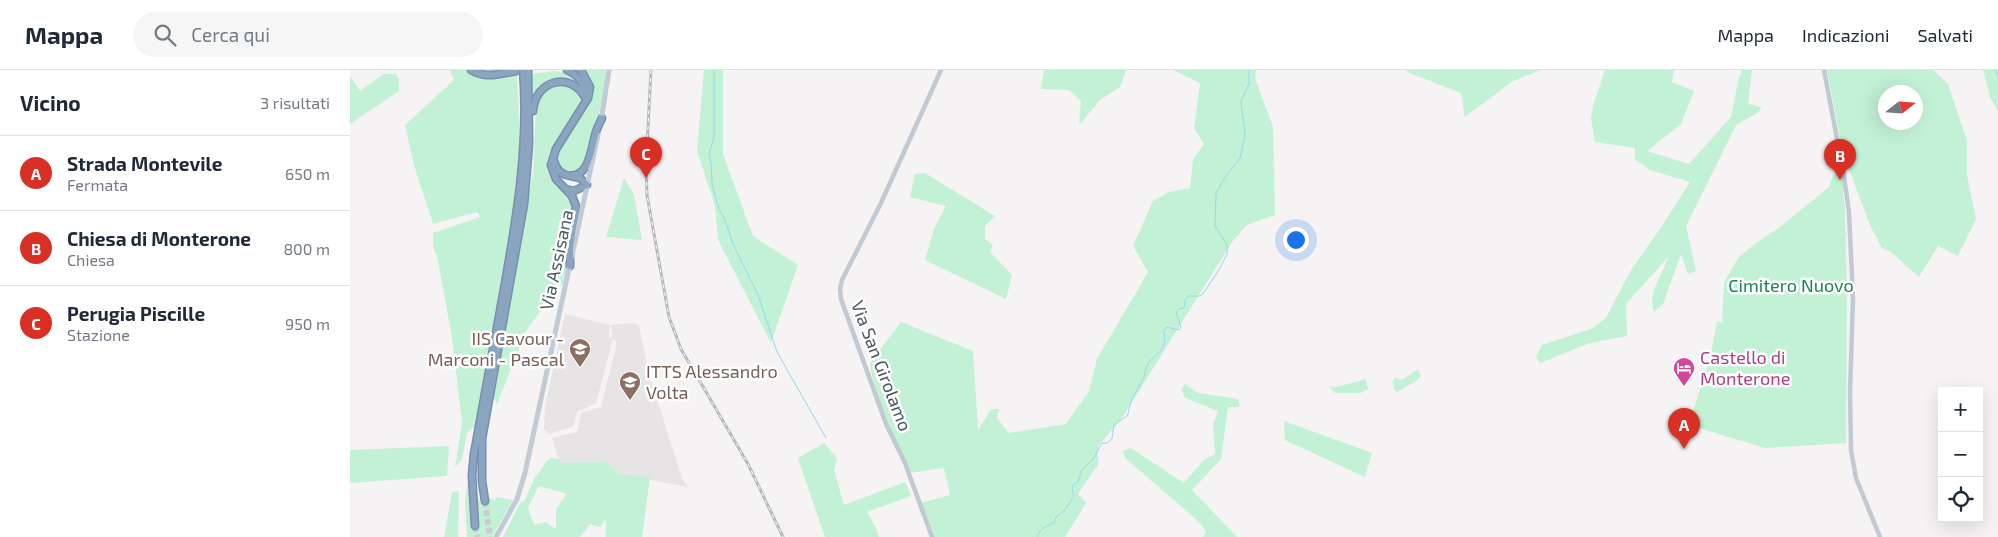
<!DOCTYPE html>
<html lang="it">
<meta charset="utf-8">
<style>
body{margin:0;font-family:"Exo 2",sans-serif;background:#f6f6f7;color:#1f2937}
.controls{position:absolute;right:15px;bottom:15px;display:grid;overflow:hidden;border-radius:0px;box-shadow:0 5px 20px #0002}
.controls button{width:45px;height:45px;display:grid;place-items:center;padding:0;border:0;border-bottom:1px solid #e0e1e3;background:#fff;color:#1f2937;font:25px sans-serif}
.compass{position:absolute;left:1528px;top:15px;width:45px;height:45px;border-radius:50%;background:#fff;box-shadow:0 5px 20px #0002;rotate:73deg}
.you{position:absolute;left:945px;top:169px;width:18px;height:18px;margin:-12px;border:4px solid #fff;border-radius:50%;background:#1a73e8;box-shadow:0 0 0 8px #1a73e833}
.badge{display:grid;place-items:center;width:32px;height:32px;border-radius:50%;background:#d93025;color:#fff;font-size:16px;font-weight:700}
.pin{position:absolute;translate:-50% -41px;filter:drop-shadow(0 1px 2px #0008)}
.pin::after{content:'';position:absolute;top:26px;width:18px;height:15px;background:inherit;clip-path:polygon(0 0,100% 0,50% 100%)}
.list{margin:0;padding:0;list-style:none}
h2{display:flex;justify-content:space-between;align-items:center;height:65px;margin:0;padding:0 20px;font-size:21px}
h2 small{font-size:16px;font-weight:400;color:#747a83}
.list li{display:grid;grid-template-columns:32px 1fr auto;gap:15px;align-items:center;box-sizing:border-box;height:75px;padding:0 20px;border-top:1px solid #e0e1e3}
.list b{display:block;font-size:19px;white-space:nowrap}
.list p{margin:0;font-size:16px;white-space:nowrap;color:#747a83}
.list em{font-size:16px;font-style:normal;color:#747a83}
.icon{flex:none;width:28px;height:28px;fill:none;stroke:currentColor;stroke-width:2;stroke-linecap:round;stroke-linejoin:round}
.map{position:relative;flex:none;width:1648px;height:467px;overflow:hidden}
header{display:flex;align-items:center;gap:30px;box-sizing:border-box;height:70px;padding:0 25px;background:#fff;border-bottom:1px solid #e0e1e3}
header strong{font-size:24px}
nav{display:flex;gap:28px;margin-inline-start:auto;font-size:18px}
.search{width:350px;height:45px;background:#f6f6f7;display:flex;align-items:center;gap:12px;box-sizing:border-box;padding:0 18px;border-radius:28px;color:#747a83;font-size:19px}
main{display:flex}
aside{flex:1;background:#fff}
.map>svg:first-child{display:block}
.education{fill:#e6e4e5}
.green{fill:#c3f1d5;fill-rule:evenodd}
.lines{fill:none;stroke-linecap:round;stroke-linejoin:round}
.stream{stroke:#90daee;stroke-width:1}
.motorway-tunnel{stroke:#caccce;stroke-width:6;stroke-dasharray:6 3;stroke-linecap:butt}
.motorway-casing{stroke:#7690ad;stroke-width:9}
.tertiary{stroke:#c1cad2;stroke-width:4.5}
.secondary{stroke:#c1cbd6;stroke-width:5}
.motorway{stroke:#8ba5c1;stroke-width:6}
.rail-casing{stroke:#b5b8bd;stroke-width:3}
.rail{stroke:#fff;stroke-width:1;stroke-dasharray:4;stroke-linecap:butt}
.labels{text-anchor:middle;stroke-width:5;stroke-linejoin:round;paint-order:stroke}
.street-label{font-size:18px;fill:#4a5661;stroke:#fff}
.park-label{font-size:18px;fill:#17864f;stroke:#fff}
.education-label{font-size:18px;fill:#785e54;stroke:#fff;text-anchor:end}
.hotel-label{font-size:18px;fill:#b23c85;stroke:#fff;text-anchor:start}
</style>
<header>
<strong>Mappa</strong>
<div class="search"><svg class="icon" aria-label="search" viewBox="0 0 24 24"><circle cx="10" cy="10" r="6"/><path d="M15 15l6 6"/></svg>Cerca qui</div>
<nav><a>Mappa</a><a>Indicazioni</a><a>Salvati</a></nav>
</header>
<main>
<aside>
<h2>Vicino<small>3 risultati</small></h2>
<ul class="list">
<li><span class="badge">A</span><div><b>Strada Montevile</b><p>Fermata</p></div><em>650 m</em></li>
<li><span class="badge">B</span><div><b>Chiesa di Monterone</b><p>Chiesa</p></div><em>800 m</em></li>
<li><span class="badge">C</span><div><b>Perugia Piscille</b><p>Stazione</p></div><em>950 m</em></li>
</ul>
</aside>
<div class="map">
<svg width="1648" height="467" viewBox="0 0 1648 467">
<rect width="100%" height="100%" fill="#f5f3f3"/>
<!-- education -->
<polygon class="education" points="215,244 260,255 259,267 262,268 261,255 282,253 289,255 298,302 332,408 338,417 268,404 257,392 210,393 202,368 226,362 228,359 231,343 251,337 267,273 263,269 246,333 227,342 224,356 199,364 194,359 195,336"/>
<!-- green -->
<g class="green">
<polygon points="100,0 167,0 170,72 164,140 126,355 117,363 112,389 105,398 112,353 102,267 87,186 83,178 83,163 130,147 127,142 83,154 64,95 55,55 104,10"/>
<path d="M 235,0 L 256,0 C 253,34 244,65 233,97 C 221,106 211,103 206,89 L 208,81 L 241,32 C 244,19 242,11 235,0 Z"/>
<polygon points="354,0 373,0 373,84 403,166 448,195 421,273 368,170 365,136 347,81"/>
<polygon points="694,0 776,0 770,17 750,30 729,55 731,31 719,20 691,19"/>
<path d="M 823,0 L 906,0 L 905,8 L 923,57 L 925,145 L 897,155 L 882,172 L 772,348 L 748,376 L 748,395 L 728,424 L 736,433 L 715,467 L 582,467 L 570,433 L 600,425 L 594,398 L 559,403 C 543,367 525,332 520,293 L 551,252 L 623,281 L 628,360 L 641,339 L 649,339 L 647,348 L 659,363 L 716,354 L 739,321 L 747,289 L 798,202 L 783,176 L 803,131 L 819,122 L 840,118 L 843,89 L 854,74 L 844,58 L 850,13 Z"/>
<polygon points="1056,0 1191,0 1163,11 1115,47 1111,23 1057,2"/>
<path d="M 1255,0 L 1324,0 L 1322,12 L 1344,21 L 1331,54 L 1297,81 L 1339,94 L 1381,47 L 1389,7 L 1392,0 L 1402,0 L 1398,34 L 1411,37 L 1409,42 L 1386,55 L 1336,156 L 1346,201 L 1338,204 L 1331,184 L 1313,234 L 1304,242 C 1296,224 1314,203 1318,187 L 1276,234 L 1277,266 L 1240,273 L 1190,293 L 1186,287 L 1192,275 L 1241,259 L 1256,248 L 1281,200 L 1310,159 L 1340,112 L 1300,100 L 1285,89 L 1285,78 L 1245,72 L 1241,48 L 1243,36 Z"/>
<path d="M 1477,0 L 1583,0 L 1598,14 L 1617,71 L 1617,105 L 1626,149 L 1608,186 L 1588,176 L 1569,207 L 1541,182 L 1532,178 L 1520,155 L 1499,99 L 1496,99 ZM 1566,22 L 1566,52 L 1536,52 L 1536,22 Z"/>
<polygon points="1633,0 1648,0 1648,41 1640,27"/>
<path d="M 205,1 L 215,3 L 230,14 C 210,3 196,9 183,27 L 181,4 Z"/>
<polygon points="34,4 46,4 49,10 49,21 0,54 0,6 10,21"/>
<path d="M 212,10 L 231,25 L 232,32 C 223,52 194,78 200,101 C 202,112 216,123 224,131 L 218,195 L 213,214 L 206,219 L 176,261 L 147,334 L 143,325 L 183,102 L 186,35 L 194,19 Z"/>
<polygon points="575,103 645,146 635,156 635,169 643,175 640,182 662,205 656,229 575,190 584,159 596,136 560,127 565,104"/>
<polygon points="1492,103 1495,122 1493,123 1495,137 1497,223 1496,373 1415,378 1339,355 1361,284 1367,251 1372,253 1374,213 1388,188 1406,173 1430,157 1479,117 1483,105"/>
<polygon points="274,108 284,125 292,170 256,167"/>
<polygon points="1068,299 1071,306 1066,311 1047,322 1044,319 1044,314 1042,313 1045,307 1052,310"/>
<polygon points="1016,309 1018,319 1010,323 985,323 979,316 987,317"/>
<polygon points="835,314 848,323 888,329 890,337 878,337 871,389 842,420 887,467 853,467 856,461 847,450 775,388 773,381 781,378 834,413 853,391 865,384 863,355 868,341 835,328 831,319"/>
<polygon points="934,351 1022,383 1015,407 935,370"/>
<polygon points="474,373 487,388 484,400 494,435 555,412 561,426 517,442 526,458 529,467 475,467 448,388"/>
<polygon points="99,376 97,406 0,413 0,380"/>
<path d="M 201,388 L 209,389 L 211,393 L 257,392 L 268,404 L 300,407 L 292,467 L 256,467 L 256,449 L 250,457 L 240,454 L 230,467 L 153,467 L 170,433 L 175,430 L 184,409 L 197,391 ZM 189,416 L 217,424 L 206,439 L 206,459 L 196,452 L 184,455 L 178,437 Z"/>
<polygon points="118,409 123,457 128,455 128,427 130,432 137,431 137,427 145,431 146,427 163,430 142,467 117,467 115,432"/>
<polygon points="109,421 108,467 94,467 102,422"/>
</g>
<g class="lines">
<!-- stream -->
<g class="stream">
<polyline points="364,0 364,68 359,83 361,93 362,113 369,140 374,147 383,174 408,225 427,282 476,368"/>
<polyline points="1646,0 1648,6"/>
<path d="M 687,467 C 692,457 693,458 704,453 L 706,447 L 714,441 L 724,426 L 722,419 L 723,415 L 728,412 L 732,400 L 743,389 L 752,373 L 757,373 L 762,369 L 764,355 L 778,345 C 779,330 787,322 793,309 C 795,306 795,302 796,298 C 804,281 818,284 814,261 L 817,257 L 829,260 L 831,257 L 826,242 L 829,239 L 834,238 L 835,230 L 838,226 L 850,226 L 853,224 L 870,198 L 877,184 L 877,175 L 865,156 L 866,123 L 876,106 L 890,88 L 895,65 L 891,31 L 899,14 L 899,0"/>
</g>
<!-- motorway-tunnel -->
<g class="motorway-tunnel">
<polyline points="135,431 140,467"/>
<polyline points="125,456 127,467"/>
</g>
<!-- motorway casing -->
<g class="motorway-casing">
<g id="motorway">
<path d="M 121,0 C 135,9 150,4 166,1"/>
<path d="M 217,0 C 228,5 233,12 235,23"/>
<path d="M 183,41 C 185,10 221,0 236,29"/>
<path d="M 204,91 C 206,98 209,103 216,105 C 240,111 241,77 246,62 C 247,58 250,53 252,48"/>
<polyline points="216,119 224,121 237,115 230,108 221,106"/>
<polyline points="220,196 220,177 226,136 222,126 206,109 201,95 206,79 238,28 240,17 231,0"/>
<polyline points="135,431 132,411 132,369 174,134 179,74 178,0"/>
<path d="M 125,456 L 122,405 L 124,384 C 134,329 144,274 154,219 C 167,146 179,74 173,0"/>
</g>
</g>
<!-- tertiary -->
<g class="tertiary">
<polyline points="1474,0 1493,100 1499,142 1503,228 1500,322 1501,380 1506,408 1530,467"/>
<polyline points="582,467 555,393 536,354 491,229 490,219 492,210 531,133 591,0"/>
</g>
<!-- secondary -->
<g class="secondary">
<polyline points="251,51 259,0"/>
<polyline points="222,186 248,65"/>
<polyline points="146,467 167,429 175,403 220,194"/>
</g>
<!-- motorway -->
<use href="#motorway" class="motorway"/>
<!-- rail casing -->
<g class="rail-casing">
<polyline id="rail" points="301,0 296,96 297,125 319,247 331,279 398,394 433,467"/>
</g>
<!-- rail -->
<use href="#rail" class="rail"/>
</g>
<!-- icons -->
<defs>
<g id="university-pin" transform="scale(1.125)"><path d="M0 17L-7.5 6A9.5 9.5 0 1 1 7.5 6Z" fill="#8d6e63" stroke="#fff"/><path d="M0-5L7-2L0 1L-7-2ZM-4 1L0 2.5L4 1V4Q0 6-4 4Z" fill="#fff"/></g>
<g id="hotel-pin" transform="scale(1.125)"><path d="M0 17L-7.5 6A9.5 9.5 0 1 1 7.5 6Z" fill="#d1479c" stroke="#fff"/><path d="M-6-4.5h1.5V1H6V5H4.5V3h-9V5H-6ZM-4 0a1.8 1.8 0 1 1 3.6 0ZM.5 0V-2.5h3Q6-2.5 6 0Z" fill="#fff"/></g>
</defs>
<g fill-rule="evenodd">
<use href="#university-pin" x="230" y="279"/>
<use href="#hotel-pin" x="1334" y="298"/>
<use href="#university-pin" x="280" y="312"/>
</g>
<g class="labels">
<!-- street labels -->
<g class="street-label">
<text transform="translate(207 190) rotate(-78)" y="6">Via Assisana</text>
<text transform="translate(531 296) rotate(69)" y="6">Via San Girolamo</text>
</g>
<!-- park labels -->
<g class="park-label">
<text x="1441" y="222">Cimitero Nuovo</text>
</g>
<!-- education labels -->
<g class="education-label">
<text x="214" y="275">IIS Cavour -<tspan x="214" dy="21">Marconi - Pascal</tspan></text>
<text x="296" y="308" text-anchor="start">ITTS Alessandro<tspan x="296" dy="21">Volta</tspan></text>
</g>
<!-- hotel labels -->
<g class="hotel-label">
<text x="1350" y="294">Castello di<tspan x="1350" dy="21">Monterone</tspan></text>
</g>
</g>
</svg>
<div class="controls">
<button>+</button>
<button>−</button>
<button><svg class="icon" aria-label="locate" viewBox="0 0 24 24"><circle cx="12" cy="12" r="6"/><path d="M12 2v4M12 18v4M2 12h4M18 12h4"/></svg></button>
</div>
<svg class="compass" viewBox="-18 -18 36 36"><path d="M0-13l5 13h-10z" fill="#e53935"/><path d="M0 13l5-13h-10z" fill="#747a83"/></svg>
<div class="you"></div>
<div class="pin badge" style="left:1334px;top:379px">A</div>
<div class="pin badge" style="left:1490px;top:110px">B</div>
<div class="pin badge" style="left:296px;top:108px">C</div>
</div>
</main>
